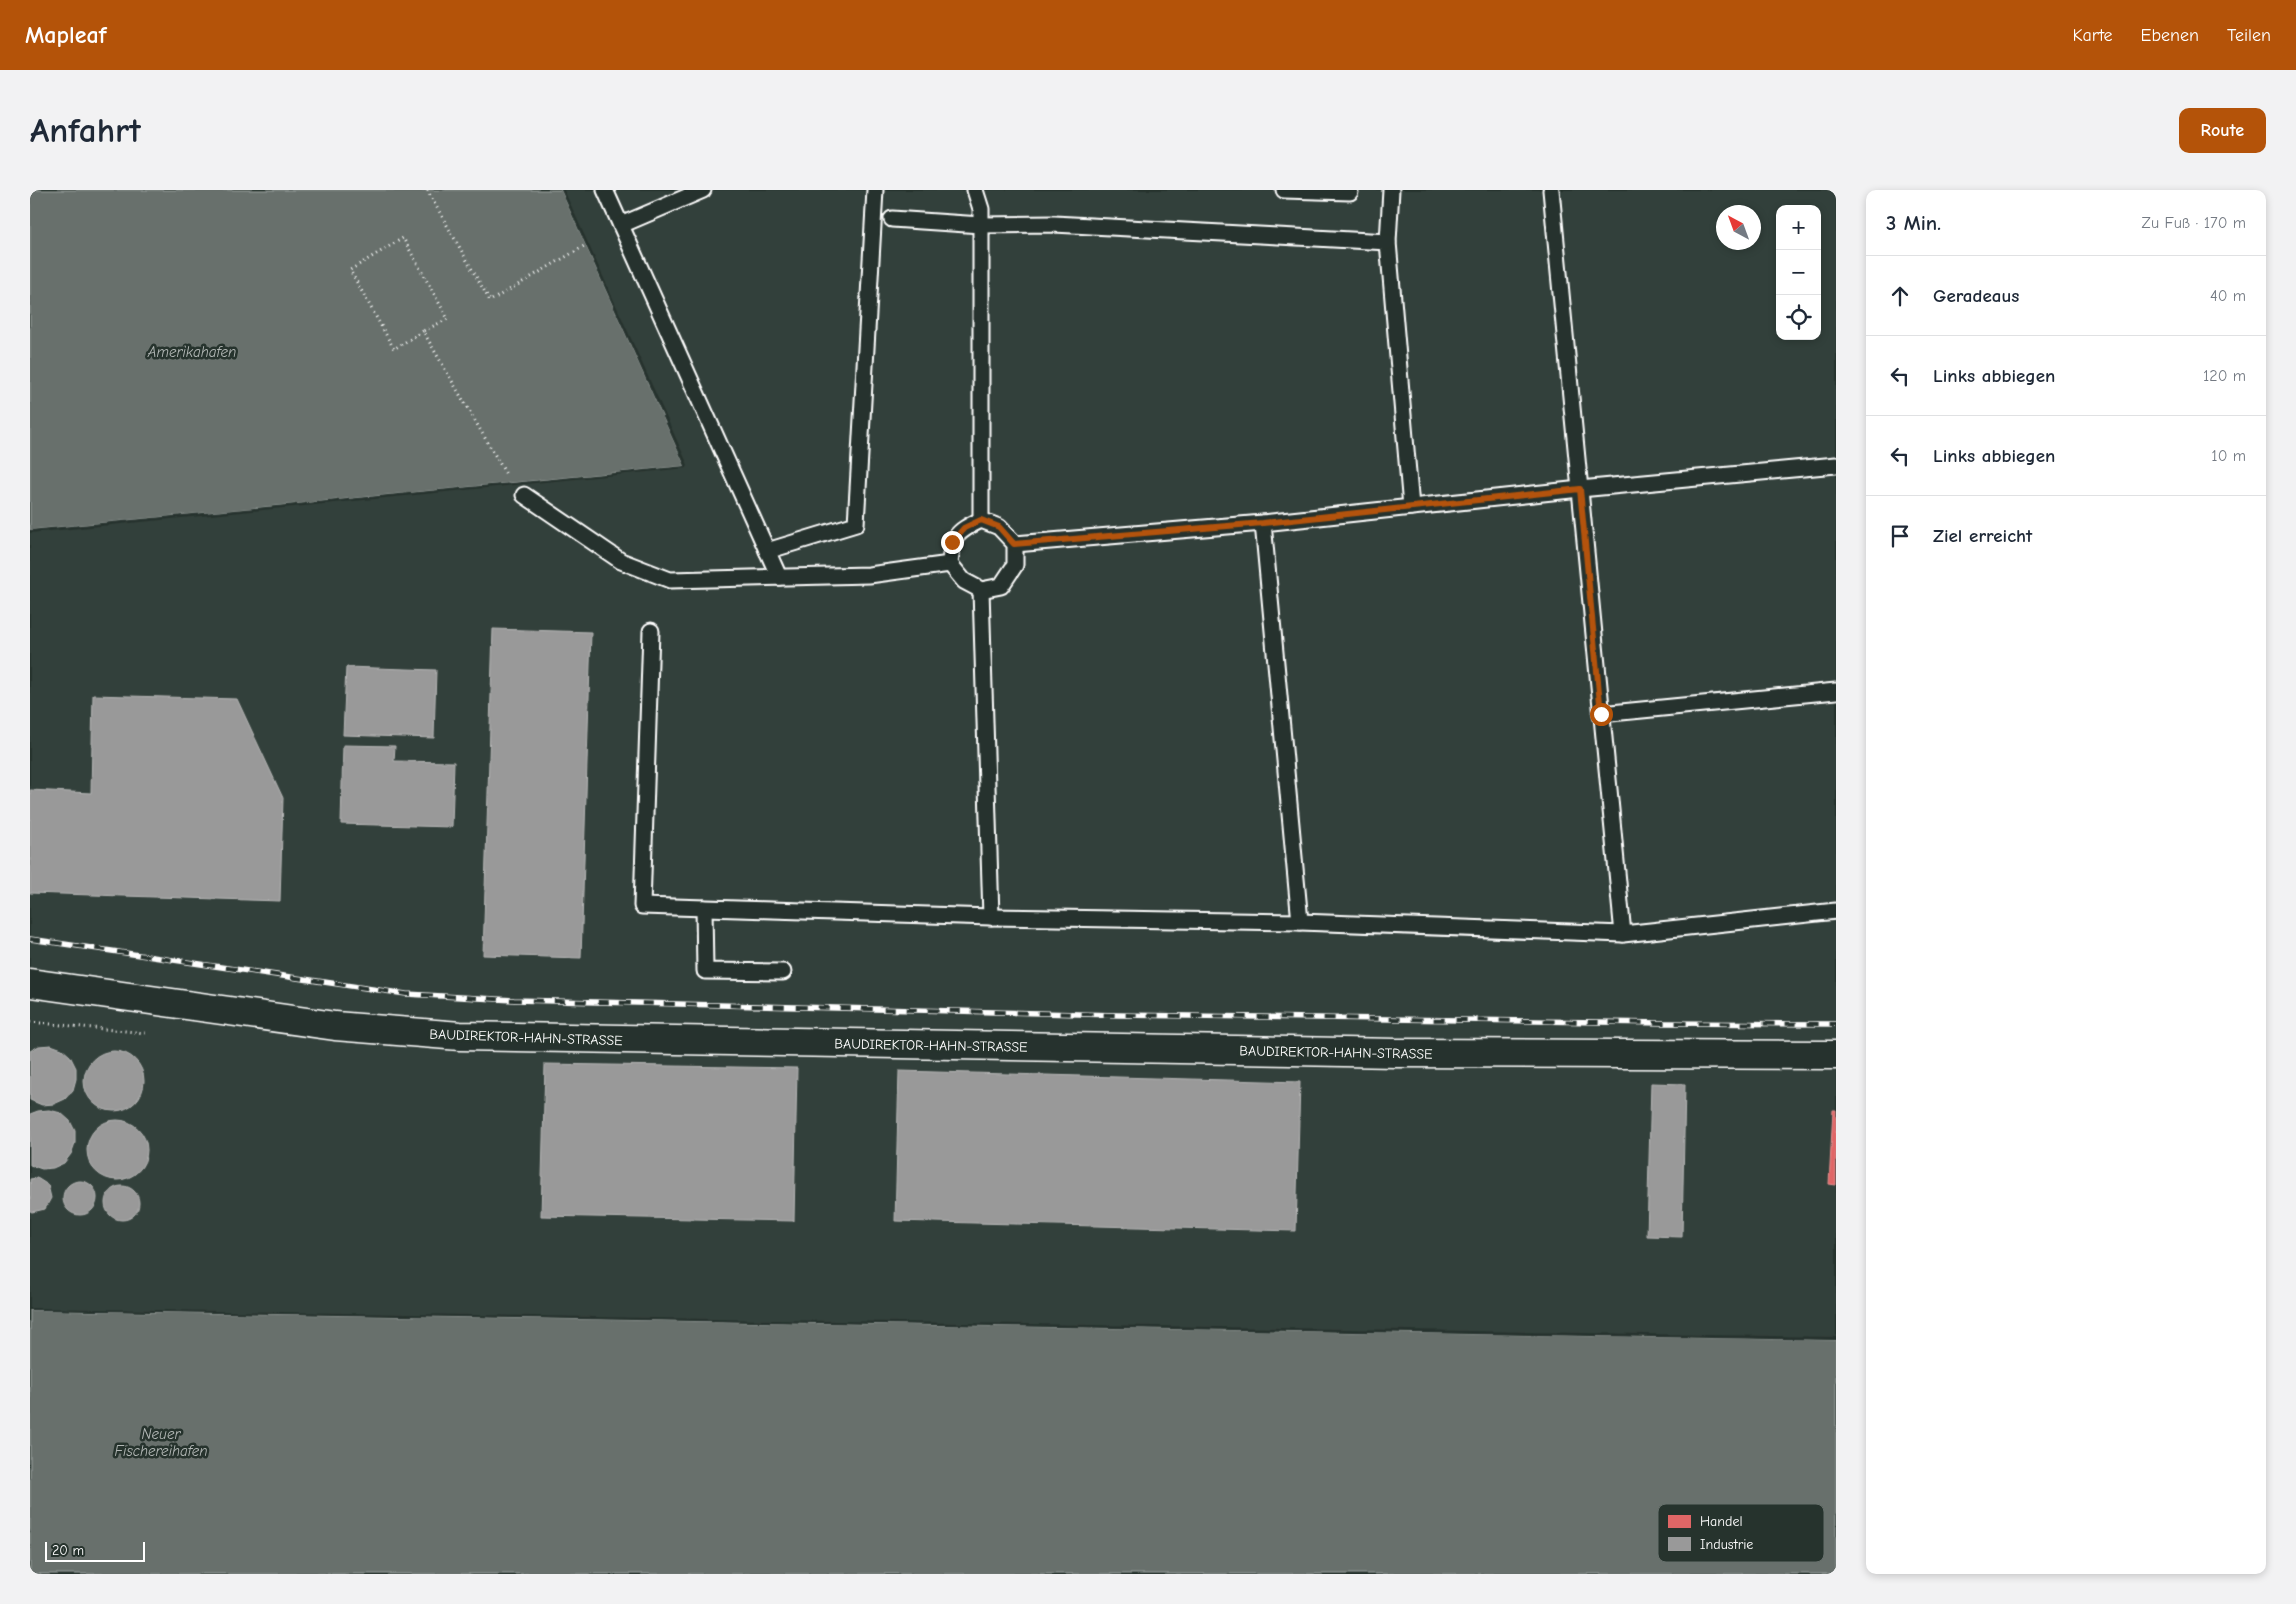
<!DOCTYPE html>
<html lang="de">
<meta charset="utf-8">
<style>
body{margin:0;font-family:"Comic Neue",sans-serif;background:#f2f2f3;color:#1f2937}
.controls{position:absolute;right:15px;top:15px;display:grid;overflow:hidden;border-radius:10px;box-shadow:0 2px 8px #0003}
.controls button{width:45px;height:45px;display:grid;place-items:center;padding:0;border:0;border-bottom:1px solid #e0e1e3;background:#fff;color:#1f2937;font:25px sans-serif}
.compass{position:absolute;left:1686px;top:15px;width:45px;height:45px;border-radius:50%;background:#fff;box-shadow:0 2px 8px #0003;rotate:319deg}
.scale{position:absolute;left:15px;bottom:12px;width:100px;box-sizing:border-box;padding-left:5px;border:2px solid #fff;border-top:0;font-size:14px;line-height:18px;white-space:nowrap;color:#fff;-webkit-text-stroke:4px #26332d;paint-order:stroke}
.stop{position:absolute;width:15px;height:15px;margin:-11px;border:4px solid #b45309;border-radius:50%;background:#fff}
.stop.end{background:#b45309;border-color:#fff;box-shadow:0 1px 5px #0008}
.list{margin:0;padding:0;list-style:none}
h2{display:flex;justify-content:space-between;align-items:center;height:65px;margin:0;padding:0 20px;font-size:21px}
h2 small{font-size:16px;font-weight:400;color:#747a83}
.list li{display:grid;grid-template-columns:32px 1fr auto;gap:15px;align-items:center;box-sizing:border-box;height:80px;padding:0 20px;border-top:1px solid #e0e1e3}
.list b{display:block;font-size:19px;white-space:nowrap}
.list em{font-size:16px;font-style:normal;color:#747a83}
.icon{flex:none;width:28px;height:28px;fill:none;stroke:currentColor;stroke-width:2;stroke-linecap:round;stroke-linejoin:round}
.map{position:relative;flex:none;width:1806px;height:1384px;overflow:hidden;border-radius:10px}
header{display:flex;align-items:center;gap:30px;box-sizing:border-box;height:70px;padding:0 25px;background:#b45309;color:#fff}
header strong{font-size:24px}
nav{display:flex;gap:28px;margin-inline-start:auto;font-size:18px}
.intro{display:flex;align-items:center;justify-content:space-between;box-sizing:border-box;height:120px;padding:0 30px}
h1{margin:0;font-size:35px}
.button{padding:12px 22px;border-radius:10px;background:#b45309;color:#fff;font-size:18px;font-weight:700}
main{display:flex;gap:30px;padding:0 30px}
aside{flex:1;background:#fff;border-radius:10px;box-shadow:0 2px 8px #0003}
.map>svg:first-child{display:block}
.built{fill:#333f3a;fill-rule:evenodd}
.water{fill:#67706c;stroke:#a4a9a7}
.pier{fill:#26332d}
.shops{fill:#e06666;stroke:#e99494}
.industry{fill:#999;stroke:#b8b8b8}
.lines{fill:none;stroke-linecap:round;stroke-linejoin:round}
.lane-casing{stroke:#fff;stroke-width:19}
.street-casing{stroke:#fff;stroke-width:31}
.path{stroke:#fff;stroke-width:3;stroke-dasharray:1 4;stroke-linecap:butt}
.lane{stroke:#26332d;stroke-width:15}
.street{stroke:#26332d;stroke-width:28}
.rail-casing{stroke:#fff;stroke-width:5.5}
.rail{stroke:#26332d;stroke-width:4;stroke-dasharray:11;stroke-linecap:butt}
.route{stroke:#b45309;stroke-width:6}
.labels{text-anchor:middle;stroke-width:5;stroke-linejoin:round;paint-order:stroke}
.street-label{font-size:14px;fill:#fff;stroke:#26332d}
.water-label{font-size:15px;font-style:italic;fill:#b3b8b6;stroke:#26332d}
.key{fill:#26332d;stroke:#67706c;stroke-width:1}
.key-label{font-size:14px;fill:#fff}
</style>
<header>
<strong>Mapleaf</strong>
<nav><a>Karte</a><a>Ebenen</a><a>Teilen</a></nav>
</header>
<div class="intro"><h1>Anfahrt</h1><a class="button">Route</a></div>
<main>
<div class="map">
<svg width="1806" height="1384" viewBox="0 0 1806 1384">
<rect width="100%" height="100%" fill="#26332d"/>
<filter id="ink" filterUnits="userSpaceOnUse"><feTurbulence type="fractalNoise" baseFrequency=".02" numOctaves="2"/><feDisplacementMap in="SourceGraphic" scale="10" xChannelSelector="R" yChannelSelector="G"/><feConvolveMatrix kernelMatrix="1 2 1 2 8 2 1 2 1" color-interpolation-filters="sRGB"/></filter>
<g filter="url(#ink)">
<!-- built -->
<path class="built" d="M 531,0 L 1806,0 L 1806,1150 L 0,1120 L 0,340 L 655,276 ZM 1750,19 L 1787,19 L 1787,146 L 1750,146 ZM 1694,22 L 1724,22 L 1724,52 L 1694,52 Z"/>
<!-- water -->
<g class="water">
<polygon points="0,0 531,0 655,276 0,340"/>
<polygon points="0,1120 1806,1150 1806,1384 0,1384"/>
</g>
<!-- pier -->
<g class="pier">
<polygon points="531,0 534,0 658,275 657,278 0,343 0,340 655,276"/>
<polygon points="0,1118 1806,1147 1806,1150 0,1120"/>
</g>
<!-- shops -->
<polygon class="shops" points="1803,920 1806,920 1806,995 1799,994"/>
<!-- industry -->
<g class="industry">
<polygon points="463,439 561,442 551,768 453,765"/>
<polygon points="316,477 406,480 404,548 313,545"/>
<polygon points="63,505 207,509 253,608 250,711 0,703 0,600 61,603"/>
<polygon points="313,555 365,556 364,571 424,572 422,637 311,634"/>
<polygon points="21,855 32,859 40,866 46,878 46,889 43,900 35,909 24,914 12,915 0,910 0,861 9,856"/>
<circle cx="84" cy="891" r="30"/>
<polygon points="515,874 767,878 764,1031 511,1026"/>
<polygon points="869,881 1270,892 1266,1041 865,1031"/>
<polygon points="1621,893 1655,894 1652,1047 1617,1046"/>
<polygon points="19,920 31,923 40,931 45,941 45,953 41,964 34,973 23,978 12,979 0,975 0,924 8,921"/>
<circle cx="87" cy="960" r="30"/>
<polygon points="7,988 18,995 21,1008 15,1019 2,1022 0,1021 0,989"/>
<circle cx="50" cy="1008" r="17"/>
<circle cx="92" cy="1013" r="17"/>
</g>
<g class="lines">
<!-- lane casing -->
<g class="lane-casing">
<g id="lane">
<polyline points="575,0 749,387"/>
<polyline points="945,0 951,19 951,330"/>
<polyline points="1254,0 1320,2"/>
<polyline points="1361,0 1358,52 1381,317"/>
<polyline points="1521,0 1593,744"/>
<polyline points="862,29 951,35 1024,34 1358,52"/>
<polyline points="591,35 673,0"/>
<polyline points="494,305 591,371 640,390 839,385 920,374"/>
<path d="M 951,330 L 969,337 L 985,354 L 985,375 L 971,396 L 951,400 L 934,391 L 920,374 C 922,347 925,342 951,330 Z"/>
<polyline points="1233,333 1270,732"/>
<polyline points="985,354 1233,333 1550,299 1806,275"/>
<polyline points="737,361 826,334 845,0"/>
<polyline points="951,400 961,727"/>
<polyline points="621,441 612,716 961,727 1270,732 1593,744 1806,721"/>
<polyline points="1571,524 1806,501"/>
<polyline points="674,718 675,781 753,782"/>
</g>
</g>
<!-- street casing -->
<g class="street-casing">
<polyline id="street" points="0,793 305,836 430,846 1366,863 1806,865"/>
</g>
<!-- path -->
<g class="path">
<polyline points="397,0 460,111 556,55"/>
<polyline points="393,141 364,159 320,80 373,48 418,129 393,141 477,286"/>
<polyline points="0,832 116,843"/>
</g>
<!-- lane -->
<use href="#lane" class="lane"/>
<!-- street -->
<use href="#street" class="street"/>
<!-- rail casing -->
<g class="rail-casing">
<polyline id="rail" points="0,749 376,804 484,810 1088,825 1633,833 1806,834"/>
</g>
<!-- rail -->
<use href="#rail" class="rail"/>
</g>
</g>
<g class="lines" filter="url(#ink)">
<!-- route -->
<polyline class="route" points="922,352 934,338 951,330 969,337 984,354 1233,333 1550,299 1571,524"/>
</g>
<g class="labels">
<!-- street labels -->
<g class="street-label">
<text transform="translate(496 847) rotate(2)" y="5">BAUDIREKTOR-HAHN-STRASSE</text>
<text transform="translate(901 855) rotate(1)" y="5">BAUDIREKTOR-HAHN-STRASSE</text>
<text transform="translate(1306 862) rotate(1)" y="5">BAUDIREKTOR-HAHN-STRASSE</text>
</g>
<!-- water labels -->
<g class="water-label">
<text x="162" y="167">Amerikahafen</text>
<text x="131" y="1249">Neuer<tspan x="131" dy="17">Fischereihafen</tspan></text>
</g>
</g>
<!-- legend -->
<rect x="1628" y="1314" width="166" height="58" rx="8" class="key"/>
<rect x="1638" y="1325" width="23" height="13" fill="#e06666"/>
<rect x="1638" y="1347" width="23" height="14" fill="#999"/>
<g class="key-label">
<text x="1670" y="1336">Handel</text>
<text x="1670" y="1359">Industrie</text>
</g>
</svg>
<div class="controls">
<button>+</button>
<button>−</button>
<button><svg class="icon" aria-label="locate" viewBox="0 0 24 24"><circle cx="12" cy="12" r="6"/><path d="M12 2v4M12 18v4M2 12h4M18 12h4"/></svg></button>
</div>
<svg class="compass" viewBox="-18 -18 36 36"><path d="M0-13l5 13h-10z" fill="#e53935"/><path d="M0 13l5-13h-10z" fill="#747a83"/></svg>
<div class="scale">20 m</div>
<div class="stop" style="left:1571px;top:524px"></div>
<div class="stop end" style="left:922px;top:352px"></div>
</div>
<aside>
<h2>3 Min.<small>Zu Fuß · 170 m</small></h2>
<ul class="list">
<li><svg class="icon" aria-label="ahead" viewBox="0 0 24 24"><path d="M12 20V5M6 11l6-6 6 6"/></svg><div><b>Geradeaus</b></div><em>40 m</em></li>
<li><svg class="icon" aria-label="left" viewBox="0 0 24 24"><path d="M17 20v-9H6M10 6l-5 5 5 5"/></svg><div><b>Links abbiegen</b></div><em>120 m</em></li>
<li><svg class="icon" aria-label="left" viewBox="0 0 24 24"><path d="M17 20v-9H6M10 6l-5 5 5 5"/></svg><div><b>Links abbiegen</b></div><em>10 m</em></li>
<li><svg class="icon" aria-label="arrive" viewBox="0 0 24 24"><path d="M6 21V4h12l-3 4 3 4H6"/></svg><div><b>Ziel erreicht</b></div></li>
</ul>
</aside>
</main>
